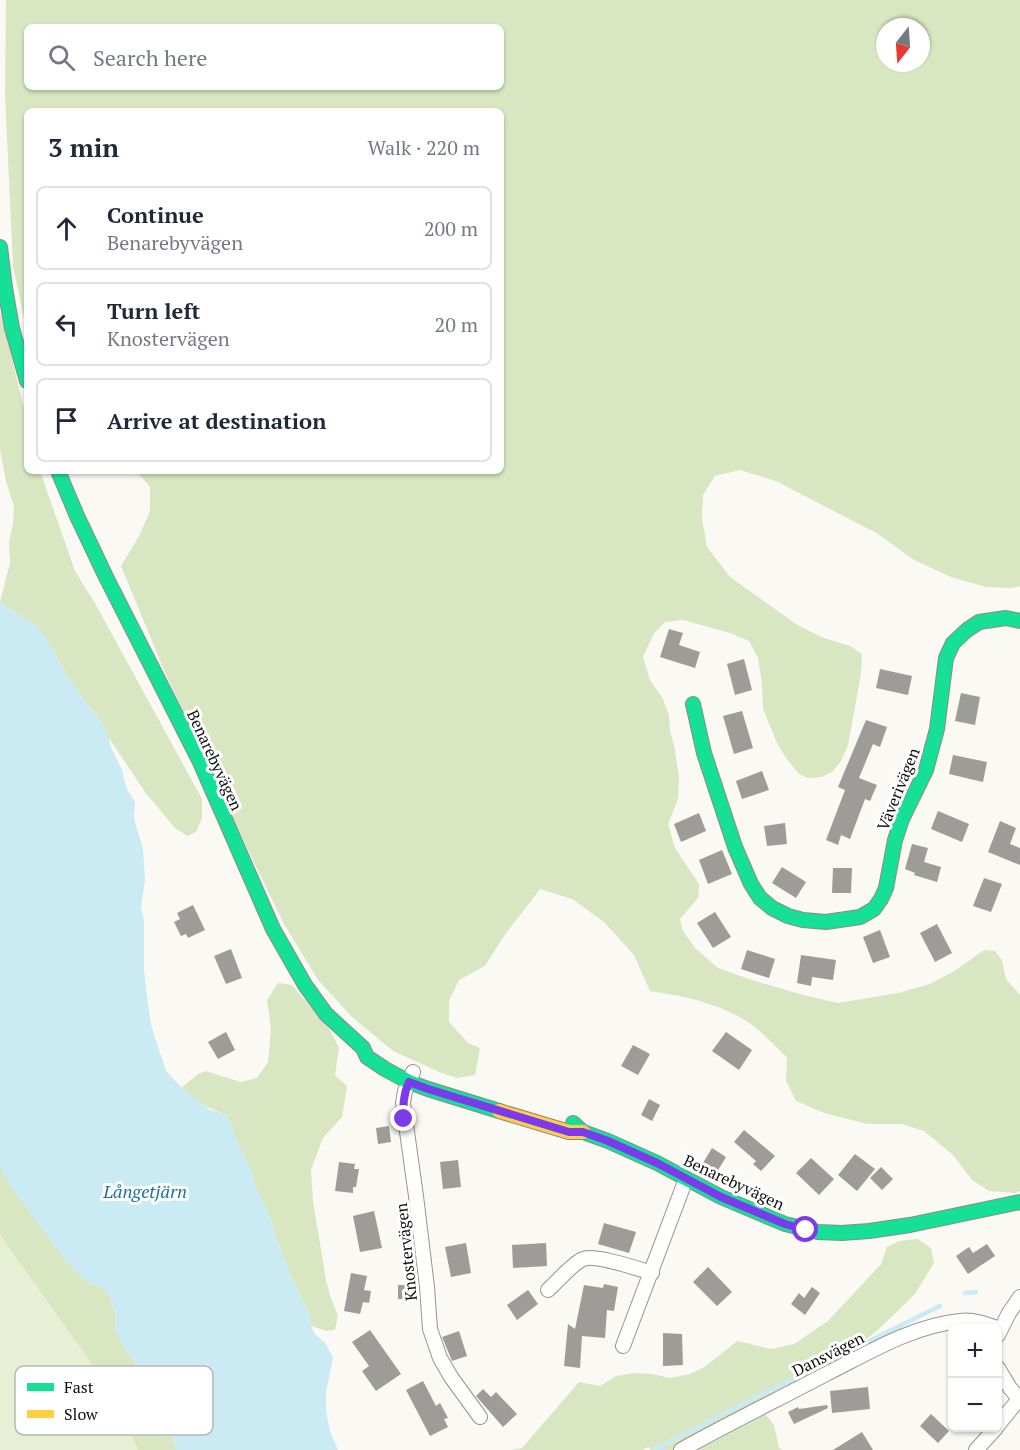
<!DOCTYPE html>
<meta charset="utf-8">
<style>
body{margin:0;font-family:"PT Serif",serif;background:#f6f6f7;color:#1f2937}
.controls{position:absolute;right:18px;bottom:18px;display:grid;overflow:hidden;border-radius:9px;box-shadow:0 2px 4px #0004}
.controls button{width:54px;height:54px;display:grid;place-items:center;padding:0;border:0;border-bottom:2px solid #e0e1e3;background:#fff;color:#1f2937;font:30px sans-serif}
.compass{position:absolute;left:876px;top:18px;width:54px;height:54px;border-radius:50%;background:#fff;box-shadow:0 2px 4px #0004;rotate:197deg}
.stop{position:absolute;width:18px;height:18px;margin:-14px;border:4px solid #7c3aed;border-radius:50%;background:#fff}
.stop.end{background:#7c3aed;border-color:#fff;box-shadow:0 2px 6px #0008}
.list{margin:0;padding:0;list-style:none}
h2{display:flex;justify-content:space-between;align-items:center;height:78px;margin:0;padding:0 24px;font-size:26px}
h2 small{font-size:20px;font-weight:400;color:#747a83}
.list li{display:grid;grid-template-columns:39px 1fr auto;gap:18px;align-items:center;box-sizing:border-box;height:84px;margin:0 12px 12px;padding:0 12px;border:2px solid #e0e1e3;border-radius:9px}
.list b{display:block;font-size:22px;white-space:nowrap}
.list p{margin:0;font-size:20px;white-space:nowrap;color:#747a83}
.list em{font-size:20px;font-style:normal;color:#747a83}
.icon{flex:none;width:33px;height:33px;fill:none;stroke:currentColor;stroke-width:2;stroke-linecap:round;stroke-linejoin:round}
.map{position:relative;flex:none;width:1020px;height:1450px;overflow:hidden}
.search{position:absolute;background:#fff;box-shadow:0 2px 4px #0004;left:24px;top:24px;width:480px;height:66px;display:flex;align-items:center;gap:15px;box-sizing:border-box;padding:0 21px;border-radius:9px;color:#747a83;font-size:22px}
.panel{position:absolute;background:#fff;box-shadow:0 2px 4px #0004;left:24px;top:108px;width:480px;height:366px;border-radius:9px}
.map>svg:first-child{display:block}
.green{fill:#e7f0d4}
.forest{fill:#d8e7c2;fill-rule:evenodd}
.water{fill:#caeaf4}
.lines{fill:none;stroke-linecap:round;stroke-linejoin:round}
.stream{stroke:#caeaf4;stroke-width:4.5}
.building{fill:#9e9c99}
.street-casing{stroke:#949492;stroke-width:16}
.fast-casing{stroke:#8b8a88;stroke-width:16}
.slow-casing{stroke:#8b8a88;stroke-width:16}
.street{stroke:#fefefd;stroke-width:14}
.fast{stroke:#16e098;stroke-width:14}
.slow{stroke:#ffcf43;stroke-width:14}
.route{stroke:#7c3aed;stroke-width:8}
.labels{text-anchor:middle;stroke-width:6;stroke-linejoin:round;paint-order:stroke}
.street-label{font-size:16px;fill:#0e0e0e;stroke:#fff}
.water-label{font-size:18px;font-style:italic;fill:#1b729c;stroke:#fff}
.key{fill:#fff;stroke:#b7b7b7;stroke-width:1.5}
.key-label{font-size:16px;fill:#0e0e0e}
</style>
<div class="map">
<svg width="1020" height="1450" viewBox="0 0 1020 1450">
<rect width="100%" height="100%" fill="#faf9f4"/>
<!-- green -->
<polygon class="green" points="0,1235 111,1391 138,1450 0,1450"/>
<!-- forest -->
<g class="forest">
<path d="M 6,0 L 1020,0 L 1020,586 L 1012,588 L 986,587 L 951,577 L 914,560 L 878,534 L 776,481 L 740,470 L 715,476 L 703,495 L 702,518 L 707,547 L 730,577 L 796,624 L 821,637 L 850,646 L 862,654 L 861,674 L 848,745 L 841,761 L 832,772 L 821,777 L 808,778 L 799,774 L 786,758 L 778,745 L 763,709 L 762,684 L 758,658 L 749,641 L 730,633 L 683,620 L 665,622 L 654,633 L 643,657 L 650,680 L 663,699 L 669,715 L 670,731 L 674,745 L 679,777 L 678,799 L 668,824 L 675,848 L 699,884 L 698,898 L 680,919 L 683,931 L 695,948 L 718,968 L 752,980 L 807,996 L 838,1003 L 898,993 L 930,984 L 956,970 L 984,950 L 995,951 L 1002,960 L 1006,979 L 1020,995 L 1020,1191 L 1015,1193 L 989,1191 L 972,1180 L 953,1155 L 924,1131 L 902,1124 L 867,1124 L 824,1113 L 796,1101 L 786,1081 L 787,1058 C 777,1048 767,1037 756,1028 C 726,1004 687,997 650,991 L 634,955 L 604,922 L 572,899 L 540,889 L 504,936 L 485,966 L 459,980 L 449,1001 L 449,1022 L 468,1043 L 480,1048 L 475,1075 L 457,1078 L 444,1074 L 393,1051 L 352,1017 L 318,980 L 284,924 L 246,846 L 166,675 L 121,566 L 139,536 L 150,511 L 150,487 L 138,473 L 132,471 L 501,471 L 501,111 L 27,111 L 27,333 L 13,266 L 5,95 ZM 27,27 L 501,27 L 501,87 L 27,87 ZM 885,27 L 921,27 L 921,63 L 885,63 Z"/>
<polygon points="0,311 27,420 27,471 40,471 75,571 96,605 202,799 202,818 196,832 187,836 175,828 145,792 109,738 99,719 80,695 66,674 47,639 35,625 10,609 0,602 10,563 9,542 13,524 14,507 6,481 0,450"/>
<path d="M 278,983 L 292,985 L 330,1030 L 339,1048 L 335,1075 L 347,1086 L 342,1117 L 323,1138 L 311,1170 L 313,1201 L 326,1280 L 331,1299 L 338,1315 L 335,1330 L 327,1331 L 311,1326 L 309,1312 L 301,1299 L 282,1254 L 266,1208 L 254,1184 L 253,1175 L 240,1148 L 227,1115 C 206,1108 198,1102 181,1088 L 198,1074 L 206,1071 L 241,1082 L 257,1078 L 268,1062 L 271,1029 L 267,1000 Z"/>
<polygon points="0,1168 63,1257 87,1282 99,1286 108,1293 116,1313 115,1329 135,1364 146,1380 171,1435 177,1450 138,1450 111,1391 0,1235"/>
<polygon points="918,1239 931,1248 934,1263 915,1294 878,1330 829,1368 758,1405 774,1425 779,1448 782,1450 651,1450 648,1447 643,1450 512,1450 522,1448 579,1382 600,1386 616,1376 633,1373 653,1374 670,1378 690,1374 706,1366 737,1341 771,1349 794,1344 828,1321 881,1264 887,1247 899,1241"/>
</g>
<!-- water -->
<polygon class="water" points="0,602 10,609 35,625 47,639 66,674 80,695 99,719 109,738 111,747 122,770 126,787 135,802 134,819 143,849 145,880 141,907 144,921 144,969 146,990 151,1024 154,1035 166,1071 181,1087 195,1099 210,1110 227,1115 240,1148 253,1175 254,1184 266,1208 282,1254 301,1299 309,1312 311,1326 315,1334 326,1344 333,1358 326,1392 326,1412 330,1431 338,1450 177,1450 171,1435 146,1380 119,1339 115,1329 116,1313 108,1293 99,1286 87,1282 63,1257 18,1197 0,1168"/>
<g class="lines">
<!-- stream -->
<g class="stream">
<polyline points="965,1293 976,1292"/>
<polyline points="654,1450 754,1398 940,1306"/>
</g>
</g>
<!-- building -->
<g class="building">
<polygon points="669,629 683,633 679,645 700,652 695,668 660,657"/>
<polygon points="744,659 752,690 735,695 727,664"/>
<polygon points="880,669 912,676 908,695 876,688"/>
<polygon points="961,693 980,697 975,725 955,721"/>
<polygon points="742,711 753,748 734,754 723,716"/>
<polygon points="866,720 887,727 880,747 873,744 859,778 877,785 870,801 865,799 850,839 841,835 838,845 826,840 845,790 838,787"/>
<polygon points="953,755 987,762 983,782 949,774"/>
<polygon points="762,771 769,790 742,799 736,781"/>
<polygon points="938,811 969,824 962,842 931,829"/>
<polygon points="699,813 706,831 681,842 674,824"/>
<polygon points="1000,821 1016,828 1010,844 1020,848 1020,865 988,852"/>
<polygon points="785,823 787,844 767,846 764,826"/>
<polygon points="912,844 928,848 924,862 941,867 937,882 914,875 915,873 905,869"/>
<polygon points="722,850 732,874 708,884 699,860"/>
<polygon points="782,867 806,882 796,898 772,883"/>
<polygon points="833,868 852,868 851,893 832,893"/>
<polygon points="984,878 1002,884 991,912 973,906"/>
<polygon points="193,905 205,930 188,938 186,934 181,936 174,922 180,919 177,913"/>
<polygon points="715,912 731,937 713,948 697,923"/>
<polygon points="937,924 952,953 935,962 920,933"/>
<polygon points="880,930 890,957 873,963 863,937"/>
<polygon points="231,949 242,978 226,984 214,956"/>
<polygon points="747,950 775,959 769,978 741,969"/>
<polygon points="801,955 836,960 833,980 812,977 811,986 797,983"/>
<polygon points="226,1032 235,1050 218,1059 208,1042"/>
<polygon points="726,1032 752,1050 739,1070 712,1051"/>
<polygon points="633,1045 650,1054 638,1075 621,1066"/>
<polygon points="649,1099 660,1105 652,1121 641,1115"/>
<polygon points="389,1126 391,1142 378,1144 376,1128"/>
<polygon points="744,1130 775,1156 761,1171 753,1164 756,1161 734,1142"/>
<polygon points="712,1148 726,1157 717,1172 703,1163"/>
<polygon points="855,1154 875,1169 857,1191 838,1175"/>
<polygon points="811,1158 834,1179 819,1195 796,1173"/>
<polygon points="458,1160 461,1187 443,1189 440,1162"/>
<polygon points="339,1162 355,1164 354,1169 359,1169 356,1187 353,1187 353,1193 335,1191"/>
<polygon points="881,1167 893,1179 882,1190 870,1178"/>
<polygon points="374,1211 382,1248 360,1252 353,1216"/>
<polygon points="604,1223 636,1232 629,1253 598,1244"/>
<polygon points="466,1243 471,1273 451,1277 445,1247"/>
<polygon points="546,1243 547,1266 513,1268 512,1245"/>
<polygon points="987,1244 995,1256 968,1274 956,1256 969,1247 973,1253"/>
<polygon points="708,1267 732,1292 717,1306 693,1282"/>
<polygon points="351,1273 367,1276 364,1290 371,1291 369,1303 363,1302 360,1314 344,1311"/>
<polygon points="604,1284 618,1287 614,1311 607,1310 605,1338 582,1336 580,1368 564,1366 568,1324 575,1329 584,1285 603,1288"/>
<polygon points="398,1285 413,1285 414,1299 398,1299"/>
<polygon points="812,1287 820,1293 805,1315 791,1304 799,1293 804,1298"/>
<polygon points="528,1290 538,1304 517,1320 507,1305"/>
<polygon points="370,1330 401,1374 376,1391 362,1371 369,1366 352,1342"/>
<polygon points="459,1331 467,1356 452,1361 442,1337"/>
<polygon points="663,1333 682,1334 683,1365 663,1366"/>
<polygon points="423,1381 436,1406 440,1403 448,1418 444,1419 448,1427 430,1436 406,1390"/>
<polygon points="868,1387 870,1409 832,1413 830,1391"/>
<polygon points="483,1389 491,1397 496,1392 517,1414 503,1427 476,1396"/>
<polygon points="827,1405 828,1408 794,1424 788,1412 798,1407 799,1409"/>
<polygon points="931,1414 949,1431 938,1443 920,1426"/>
<polygon points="862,1432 873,1450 833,1450"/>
</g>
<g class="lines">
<!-- street casing -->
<g class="street-casing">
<g id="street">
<polyline points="413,1072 405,1091 403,1103 416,1196 427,1287 430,1329 440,1358 451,1377 480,1417"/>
<path d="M 548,1290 C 557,1282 573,1263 583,1259 C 594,1254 639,1269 652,1273"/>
<polyline points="998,1335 1009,1313 1020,1297"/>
<polyline points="623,1346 686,1179"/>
<polyline points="998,1368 1010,1388 1020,1400"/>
<polyline points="998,1425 1019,1399"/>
<path d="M 681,1450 C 729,1423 779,1399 828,1373 C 870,1352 912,1326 960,1321 C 974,1319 986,1324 1000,1329"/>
<polyline points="976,1450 996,1428"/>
</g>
</g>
<!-- fast casing -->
<g class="fast-casing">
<g id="fast">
<polyline points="0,247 5,288 12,328 27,381"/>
<polyline points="58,471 77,516 106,577 200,762 273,929 305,985 326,1014 363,1048 367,1057 385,1069 409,1082 428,1089 499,1111"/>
<polyline points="693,704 704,753 735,847 751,884 760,898 772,908 788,916 803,920 826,922 860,917 874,909 881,899 886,888 895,840 902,819 926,770 937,729 946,658 953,643 967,630 979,622 1006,618 1020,621"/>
<polyline points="573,1123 583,1132 608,1141 657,1163 721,1197 785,1224 818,1232 842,1233 869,1231 910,1225 1020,1202"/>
</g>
</g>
<!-- slow casing -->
<g class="slow-casing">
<polyline id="slow" points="499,1111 569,1132 583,1132"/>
</g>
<!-- street -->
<use href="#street" class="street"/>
<!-- fast -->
<use href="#fast" class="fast"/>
<!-- slow -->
<use href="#slow" class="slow"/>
</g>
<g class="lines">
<!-- route -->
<path class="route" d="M 404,1119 C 403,1105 403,1095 409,1082 L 428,1089 L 569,1132 L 583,1132 L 608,1141 L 657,1163 L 721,1197 L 785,1224 L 806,1230"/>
</g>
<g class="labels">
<!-- street labels -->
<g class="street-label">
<text transform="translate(215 760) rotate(65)" y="6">Benarebyvägen</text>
<text transform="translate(898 789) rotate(-68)" y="6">Väverivägen</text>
<text transform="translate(734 1182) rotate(25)" y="6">Benarebyvägen</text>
<text transform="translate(406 1252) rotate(-96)" y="6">Knostervägen</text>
<text transform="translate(828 1354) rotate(-27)" y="6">Dansvägen</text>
</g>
<!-- water labels -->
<g class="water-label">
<text x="145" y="1198">Långetjärn</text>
</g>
</g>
<!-- legend -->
<rect x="15" y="1366" width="198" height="69" rx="9" class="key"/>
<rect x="27" y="1383" width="27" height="8" fill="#16e098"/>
<rect x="27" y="1410" width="27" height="8" fill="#ffcf43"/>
<g class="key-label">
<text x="64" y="1393">Fast</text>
<text x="64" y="1420">Slow</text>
</g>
</svg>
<div class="controls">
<button>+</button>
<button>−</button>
</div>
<svg class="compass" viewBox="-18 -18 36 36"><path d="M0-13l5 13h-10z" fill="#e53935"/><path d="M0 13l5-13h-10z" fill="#747a83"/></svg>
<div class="stop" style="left:806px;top:1230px"></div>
<div class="stop end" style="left:404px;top:1119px"></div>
<div class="search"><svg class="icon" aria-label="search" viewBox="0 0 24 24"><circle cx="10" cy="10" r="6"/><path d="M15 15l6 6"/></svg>Search here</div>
<section class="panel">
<h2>3 min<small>Walk · 220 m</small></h2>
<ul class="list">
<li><svg class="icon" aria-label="ahead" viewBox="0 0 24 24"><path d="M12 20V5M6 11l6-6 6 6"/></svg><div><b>Continue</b><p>Benarebyvägen</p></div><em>200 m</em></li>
<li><svg class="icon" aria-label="left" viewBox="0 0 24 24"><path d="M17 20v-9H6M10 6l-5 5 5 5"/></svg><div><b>Turn left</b><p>Knostervägen</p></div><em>20 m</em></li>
<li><svg class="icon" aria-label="arrive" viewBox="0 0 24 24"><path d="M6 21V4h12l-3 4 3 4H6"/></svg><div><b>Arrive at destination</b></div></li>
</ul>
</section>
</div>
